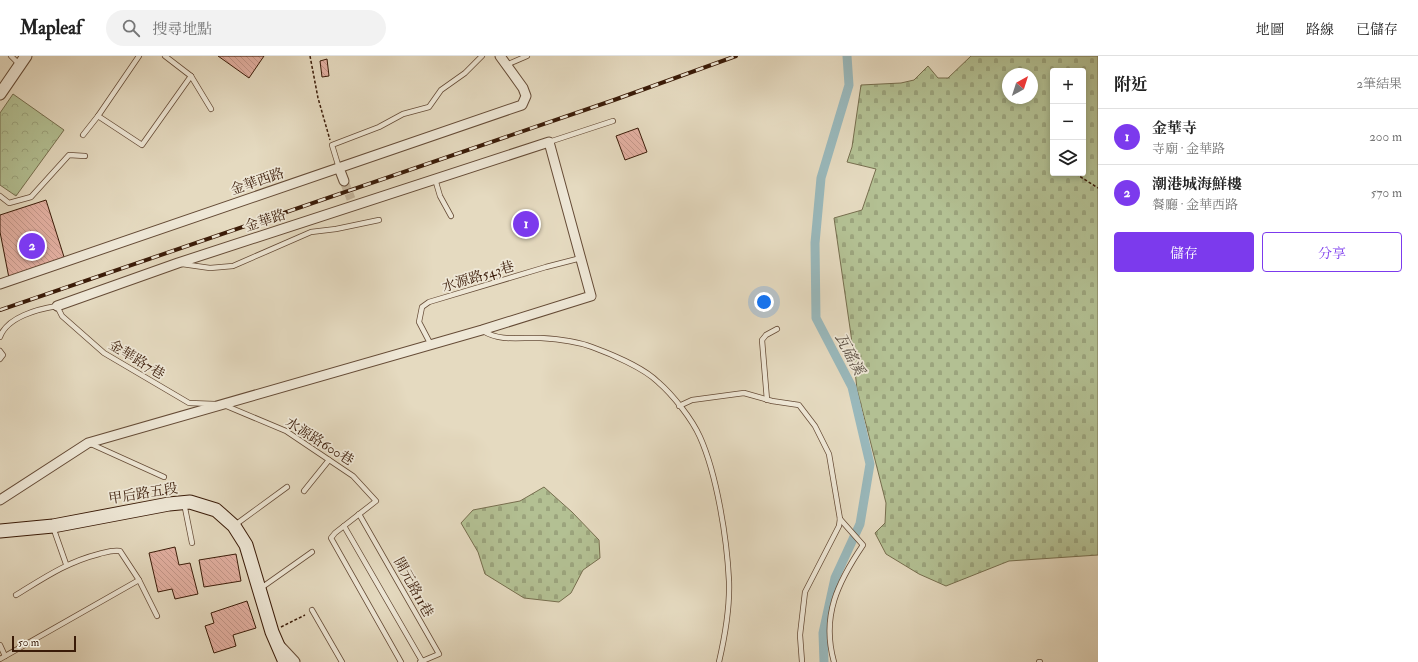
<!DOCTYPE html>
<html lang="zh-TW">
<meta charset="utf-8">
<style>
body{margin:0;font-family:"IM FELL Double Pica","Noto Serif TC",serif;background:#f2f2f2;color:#222}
.controls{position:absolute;right:12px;top:12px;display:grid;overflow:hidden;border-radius:4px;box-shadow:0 2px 6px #0003}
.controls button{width:36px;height:36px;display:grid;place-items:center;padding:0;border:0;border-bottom:1px solid #e0e0e0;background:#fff;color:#222;font:20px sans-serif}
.compass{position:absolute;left:1002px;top:12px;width:36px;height:36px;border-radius:50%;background:#fff;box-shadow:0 2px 6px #0003;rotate:39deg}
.scale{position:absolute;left:12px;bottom:10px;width:64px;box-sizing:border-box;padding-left:4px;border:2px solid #3a1b08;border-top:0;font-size:11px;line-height:14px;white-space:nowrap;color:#3a1b08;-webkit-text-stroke:3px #eee7d6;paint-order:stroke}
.you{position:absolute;left:764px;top:246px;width:14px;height:14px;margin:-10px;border:3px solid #fff;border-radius:50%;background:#1a73e8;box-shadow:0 0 0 6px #1a73e833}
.badge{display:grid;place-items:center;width:26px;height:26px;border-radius:50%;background:#7c3aed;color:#fff;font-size:13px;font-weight:700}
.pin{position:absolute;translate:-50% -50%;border:2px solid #fff;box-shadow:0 1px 4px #0006}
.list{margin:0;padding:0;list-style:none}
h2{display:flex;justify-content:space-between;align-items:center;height:52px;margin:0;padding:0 16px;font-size:17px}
h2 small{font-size:13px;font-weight:400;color:#767676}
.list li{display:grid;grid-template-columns:26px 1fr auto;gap:12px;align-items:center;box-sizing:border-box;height:56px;padding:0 16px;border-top:1px solid #e0e0e0}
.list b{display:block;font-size:15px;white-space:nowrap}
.list p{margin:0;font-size:13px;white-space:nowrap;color:#767676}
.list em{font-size:13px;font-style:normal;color:#767676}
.actions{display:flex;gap:8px;padding:12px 16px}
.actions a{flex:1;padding:9px 0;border:1px solid #7c3aed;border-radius:4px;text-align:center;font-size:14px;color:#7c3aed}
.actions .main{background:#7c3aed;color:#fff}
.icon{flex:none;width:22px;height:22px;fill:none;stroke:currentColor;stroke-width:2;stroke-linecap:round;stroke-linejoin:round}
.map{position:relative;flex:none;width:1098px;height:606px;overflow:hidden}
header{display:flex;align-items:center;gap:24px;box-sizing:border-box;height:56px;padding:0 20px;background:#fff;border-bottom:1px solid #e0e0e0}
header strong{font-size:19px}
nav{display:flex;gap:22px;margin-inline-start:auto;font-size:14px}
.search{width:280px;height:36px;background:#f2f2f2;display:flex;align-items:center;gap:10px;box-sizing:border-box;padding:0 14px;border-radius:22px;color:#767676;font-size:15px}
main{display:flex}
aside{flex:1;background:#fff}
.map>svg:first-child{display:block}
.forest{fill:url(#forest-crowns);stroke:#766e4e}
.cemetery{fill:url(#cemetery-stones);stroke:#766e4e;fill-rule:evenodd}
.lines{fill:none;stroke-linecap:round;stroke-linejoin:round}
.canal{stroke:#99b8bb;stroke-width:9}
.building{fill:url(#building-back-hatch);stroke:#3a1b08}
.minor-tunnel{stroke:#c3b49b;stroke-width:9;stroke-dasharray:9 4.5;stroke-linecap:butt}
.service-casing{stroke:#654b36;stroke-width:6}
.minor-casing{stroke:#654b36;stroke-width:11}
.tertiary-casing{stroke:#654b36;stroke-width:13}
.secondary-casing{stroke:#3a1b08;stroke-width:15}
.path{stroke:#3a1b08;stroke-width:1.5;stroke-dasharray:3 2;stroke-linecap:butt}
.service{stroke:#eee7d6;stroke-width:4.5}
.minor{stroke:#eee7d6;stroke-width:9}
.tertiary{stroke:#eee7d6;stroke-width:11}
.secondary{stroke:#eee7d6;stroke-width:13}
.rail-casing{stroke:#3a1b08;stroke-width:4}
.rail{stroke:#eee7d6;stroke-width:2.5;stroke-dasharray:8;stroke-linecap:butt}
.labels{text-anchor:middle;stroke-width:3.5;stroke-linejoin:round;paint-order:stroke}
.street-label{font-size:14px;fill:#3a1b08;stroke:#eee7d6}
.water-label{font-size:15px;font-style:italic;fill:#564a3e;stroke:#eee7d6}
</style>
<header>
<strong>Mapleaf</strong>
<div class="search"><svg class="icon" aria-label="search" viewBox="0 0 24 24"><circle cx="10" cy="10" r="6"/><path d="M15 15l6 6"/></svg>搜尋地點</div>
<nav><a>地圖</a><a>路線</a><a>已儲存</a></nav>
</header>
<main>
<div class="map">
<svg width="1098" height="606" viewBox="0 0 1098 606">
<defs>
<pattern id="forest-crowns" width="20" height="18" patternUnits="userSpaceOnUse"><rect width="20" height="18" fill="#b3c093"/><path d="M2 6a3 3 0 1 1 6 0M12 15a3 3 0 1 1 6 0" fill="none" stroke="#9ba47d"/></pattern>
<pattern id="cemetery-stones" width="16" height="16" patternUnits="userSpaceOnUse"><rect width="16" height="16" fill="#b3c093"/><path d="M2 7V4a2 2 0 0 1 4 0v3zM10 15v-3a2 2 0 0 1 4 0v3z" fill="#9ba47d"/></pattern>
<pattern id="building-back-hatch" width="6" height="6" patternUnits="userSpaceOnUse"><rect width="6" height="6" fill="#e3b0a2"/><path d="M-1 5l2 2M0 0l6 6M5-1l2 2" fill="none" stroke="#c4978a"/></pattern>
</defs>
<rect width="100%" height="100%" fill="#e5dac0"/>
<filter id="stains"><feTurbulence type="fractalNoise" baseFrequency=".005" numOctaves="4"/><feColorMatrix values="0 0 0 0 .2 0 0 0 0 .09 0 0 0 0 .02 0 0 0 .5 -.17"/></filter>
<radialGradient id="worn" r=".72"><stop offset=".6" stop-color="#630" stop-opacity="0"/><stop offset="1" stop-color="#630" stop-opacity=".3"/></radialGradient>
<!-- forest -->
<polygon class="forest" points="13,38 64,74 16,140 0,129 0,57"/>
<!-- cemetery -->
<g class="cemetery">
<path d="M 971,0 L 1098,0 L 1098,499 L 1009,505 L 946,530 L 919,518 L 886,498 L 875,477 L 885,467 L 886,447 L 857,333 L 851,279 L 834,162 L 862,154 L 876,113 L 847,106 L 852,91 L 861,29 L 901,27 L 914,24 L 928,10 L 938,22 L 948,22 ZM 1053,15 L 1083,15 L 1083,117 L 1053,117 ZM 1008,18 L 1032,18 L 1032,42 L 1008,42 Z"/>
<polygon points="544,431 572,456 599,484 600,502 583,514 571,537 559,546 524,542 485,518 478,496 461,467 473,454 520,445"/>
</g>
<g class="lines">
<!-- canal -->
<polyline class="canal" points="824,606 823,577 835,522 860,468 870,408 852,331 816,262 815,187 821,122 849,29 847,0"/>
</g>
<!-- building -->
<g class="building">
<polygon points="218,0 264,0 249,22"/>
<polygon points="327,3 329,20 322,21 320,5"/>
<polygon points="638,72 647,96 625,104 616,80"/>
<polygon points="46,144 65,204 9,222 0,176 0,159"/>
<polygon points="175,491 179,509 190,507 198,538 175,543 172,533 158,536 149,497"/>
<polygon points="236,498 241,525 204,531 199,504"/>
<polygon points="247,545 256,572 233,579 236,590 214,597 205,570 214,567 211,557"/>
</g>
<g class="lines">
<!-- minor-tunnel -->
<polyline class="minor-tunnel" points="344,125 351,143"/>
<!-- service casing -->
<g class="service-casing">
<g id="service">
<polyline points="11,0 20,9"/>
<polyline points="139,0 98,60 142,89 191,20"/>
<polyline points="165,0 191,20 211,53"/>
<polyline points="506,9 527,0"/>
<polyline points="83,79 98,60"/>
<polyline points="549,86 613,65"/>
<polyline points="339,112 332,89 379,71 403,58 429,51 441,34 465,17 482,0"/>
<polyline points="435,123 440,140 451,160"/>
<polyline points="0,140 9,147 31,141 69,99 85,100"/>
<polyline points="182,208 210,212 233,210 311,176 336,173 379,164"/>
<path d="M 483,275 C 501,286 521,281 541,282 C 558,283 576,285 592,291 C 611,298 644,312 658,326 C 673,339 692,363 700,381 C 717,419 727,483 729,525 C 730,552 725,580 719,606"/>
<path d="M 0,281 C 7,261 38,253 57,250 L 62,260 L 104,297 L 189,347 L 215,348"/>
<polyline points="430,287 419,266 422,251 429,246 546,211 581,202"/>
<polyline points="0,295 3,299 0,303"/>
<polyline points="767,344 762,284 766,279 777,273"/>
<polyline points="224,349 286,375 353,420 376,445 335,477 331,482 401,606"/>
<polyline points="679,350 692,344 744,337 772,345 799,349 815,370 829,398 840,463 839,470 805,536 800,579 802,606"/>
<polyline points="91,388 164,421"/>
<polyline points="304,435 329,404"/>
<polyline points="184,447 192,487"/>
<polyline points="359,458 439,598 420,606"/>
<polyline points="235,469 287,431"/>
<polyline points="344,470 422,605"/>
<polyline points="53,471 66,508"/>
<polyline points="139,524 157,560"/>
<polyline points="261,532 312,496"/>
<polyline points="312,554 342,606"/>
<polyline points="0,589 5,600"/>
<path d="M 0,603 L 139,524 L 120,495 C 112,494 107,496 99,498 C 67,506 44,522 16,539"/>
<path d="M 834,606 C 821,560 838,526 863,489 L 840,463"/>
<polyline points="1039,606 1040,606"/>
</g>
</g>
<!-- minor casing -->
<g class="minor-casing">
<g id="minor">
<polyline points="339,112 344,125"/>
<polyline points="0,228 522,49 526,40 523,32 500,0"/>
<polyline points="0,444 88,387 482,274 591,240 549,86 178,207 57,250"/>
</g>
</g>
<!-- tertiary casing -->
<g class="tertiary-casing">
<g id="tertiary">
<polyline points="0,38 26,0"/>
<polyline points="280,591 294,606"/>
</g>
</g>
<!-- secondary casing -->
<g class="secondary-casing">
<polyline id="secondary" points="0,475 53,470 169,448 190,446 216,454 234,470 246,489 272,576 285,606"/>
</g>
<!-- path -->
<g class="path">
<polyline points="310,0 318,42 330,84"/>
<polyline points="1076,118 1098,132"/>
<polyline points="281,571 305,559"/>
</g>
<!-- service -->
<use href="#service" class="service"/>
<!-- minor -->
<use href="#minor" class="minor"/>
<!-- tertiary -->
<use href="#tertiary" class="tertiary"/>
<!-- secondary -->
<use href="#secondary" class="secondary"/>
<!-- rail casing -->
<g class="rail-casing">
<polyline id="rail" points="0,254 614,44 736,0"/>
</g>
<!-- rail -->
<use href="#rail" class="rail"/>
</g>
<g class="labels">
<!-- street labels -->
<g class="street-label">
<text transform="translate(257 125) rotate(-19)" y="5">金華西路</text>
<text transform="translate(265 164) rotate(-18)" y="5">金華路</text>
<text transform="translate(478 220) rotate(-17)" y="5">水源路543巷</text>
<text transform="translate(137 303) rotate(31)" y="5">金華路7巷</text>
<text transform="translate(320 385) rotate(32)" y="5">水源路600巷</text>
<text transform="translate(143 437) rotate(-9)" y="5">甲后路五段</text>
<text transform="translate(414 531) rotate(61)" y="5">開元路11巷</text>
</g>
<!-- water labels -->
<g class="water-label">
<text transform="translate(850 298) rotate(62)" y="5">瓦磘溪</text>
</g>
</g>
<rect width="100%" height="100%" filter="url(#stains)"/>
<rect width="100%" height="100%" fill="url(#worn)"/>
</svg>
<div class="controls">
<button>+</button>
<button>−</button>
<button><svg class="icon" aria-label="layers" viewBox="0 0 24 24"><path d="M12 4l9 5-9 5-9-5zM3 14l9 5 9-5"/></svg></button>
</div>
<svg class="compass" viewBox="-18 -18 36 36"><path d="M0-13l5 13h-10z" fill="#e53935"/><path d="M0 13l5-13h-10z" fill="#767676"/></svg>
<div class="scale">50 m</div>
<div class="you"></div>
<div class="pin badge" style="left:526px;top:168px">1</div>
<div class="pin badge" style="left:32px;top:190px">2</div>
</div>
<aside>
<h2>附近<small>2筆結果</small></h2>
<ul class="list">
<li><span class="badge">1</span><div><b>金華寺</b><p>寺廟 · 金華路</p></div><em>200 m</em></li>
<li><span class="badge">2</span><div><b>潮港城海鮮樓</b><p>餐廳 · 金華西路</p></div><em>570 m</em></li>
</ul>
<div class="actions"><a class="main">儲存</a><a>分享</a></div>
</aside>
</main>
